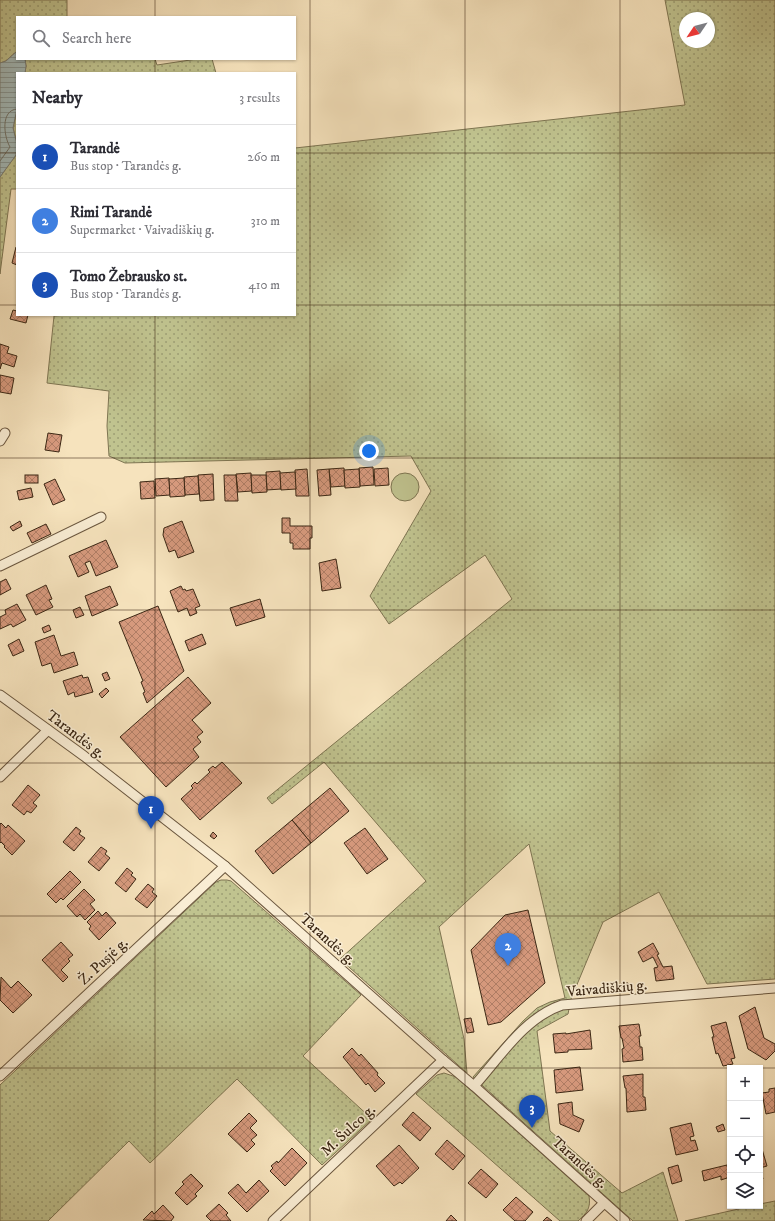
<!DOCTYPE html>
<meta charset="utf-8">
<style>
body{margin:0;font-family:"IM FELL DW Pica",serif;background:#f7f7f7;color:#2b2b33}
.controls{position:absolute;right:12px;bottom:12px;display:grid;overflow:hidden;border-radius:0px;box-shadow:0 1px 3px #0004}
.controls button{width:36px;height:36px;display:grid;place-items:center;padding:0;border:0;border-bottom:1px solid #e1e1e2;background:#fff;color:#2b2b33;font:20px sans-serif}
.compass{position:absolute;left:679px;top:12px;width:36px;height:36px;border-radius:50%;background:#fff;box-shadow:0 1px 3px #0004;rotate:235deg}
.you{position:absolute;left:369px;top:451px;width:14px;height:14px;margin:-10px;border:3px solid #fff;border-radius:50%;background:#1a73e8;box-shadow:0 0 0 6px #1a73e833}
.badge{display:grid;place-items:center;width:26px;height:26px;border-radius:50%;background:#1a73e8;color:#fff;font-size:13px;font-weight:700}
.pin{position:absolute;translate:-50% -33px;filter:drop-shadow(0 1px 2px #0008)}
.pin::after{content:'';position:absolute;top:21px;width:14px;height:12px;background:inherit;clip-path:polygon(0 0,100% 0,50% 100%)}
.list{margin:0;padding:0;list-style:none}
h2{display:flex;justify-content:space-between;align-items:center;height:52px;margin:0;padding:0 16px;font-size:17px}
h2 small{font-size:13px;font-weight:400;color:#7c7c81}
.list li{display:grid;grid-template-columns:26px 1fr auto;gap:12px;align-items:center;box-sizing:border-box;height:64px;padding:0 16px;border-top:1px solid #e1e1e2}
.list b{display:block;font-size:15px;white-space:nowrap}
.list p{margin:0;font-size:13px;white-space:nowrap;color:#7c7c81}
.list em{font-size:13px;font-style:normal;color:#7c7c81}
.icon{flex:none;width:22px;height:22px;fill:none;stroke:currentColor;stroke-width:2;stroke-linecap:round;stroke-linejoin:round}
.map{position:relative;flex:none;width:775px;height:1221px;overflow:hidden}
.search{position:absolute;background:#fff;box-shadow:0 1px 3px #0004;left:16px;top:16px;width:280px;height:44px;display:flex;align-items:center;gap:10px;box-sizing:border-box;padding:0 14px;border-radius:0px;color:#7c7c81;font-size:15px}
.panel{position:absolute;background:#fff;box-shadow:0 1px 3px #0004;left:16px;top:72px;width:280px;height:244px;border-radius:0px}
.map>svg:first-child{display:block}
.grass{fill:url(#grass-dots);stroke:#7e7552;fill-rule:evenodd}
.park{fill:#c0c38f;stroke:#7e7552}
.water{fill:url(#water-rules);stroke:#798079}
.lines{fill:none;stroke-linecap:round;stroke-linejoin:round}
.shore{stroke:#6e7168;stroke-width:1}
.building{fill:url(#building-cross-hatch);stroke:#3b2714}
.minor-casing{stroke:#6a563e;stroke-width:11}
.minor{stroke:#f9edd4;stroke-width:9}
.grid{fill:none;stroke:#3b2714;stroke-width:1;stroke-opacity:0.55}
.labels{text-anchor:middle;stroke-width:3;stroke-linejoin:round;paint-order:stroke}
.street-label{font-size:15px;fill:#3b2714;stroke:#f9edd4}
</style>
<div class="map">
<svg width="775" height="1221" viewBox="0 0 775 1221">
<defs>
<pattern id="grass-dots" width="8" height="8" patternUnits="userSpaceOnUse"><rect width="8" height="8" fill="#c0c38f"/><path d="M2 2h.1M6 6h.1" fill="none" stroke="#9d9e74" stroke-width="1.8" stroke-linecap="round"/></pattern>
<pattern id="water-rules" width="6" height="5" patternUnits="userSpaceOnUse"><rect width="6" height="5" fill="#a2bbbc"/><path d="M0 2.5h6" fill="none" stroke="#859898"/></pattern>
<pattern id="building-cross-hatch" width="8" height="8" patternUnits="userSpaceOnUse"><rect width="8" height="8" fill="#d79a7e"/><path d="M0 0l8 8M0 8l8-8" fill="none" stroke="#b07e66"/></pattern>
</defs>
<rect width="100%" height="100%" fill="#f6e3bd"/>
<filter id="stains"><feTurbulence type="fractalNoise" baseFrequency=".005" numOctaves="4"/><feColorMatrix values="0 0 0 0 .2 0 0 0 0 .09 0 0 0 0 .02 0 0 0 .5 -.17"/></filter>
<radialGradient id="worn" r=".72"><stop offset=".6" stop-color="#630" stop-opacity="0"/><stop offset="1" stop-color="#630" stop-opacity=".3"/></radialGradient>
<!-- grass -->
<g class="grass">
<path d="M 0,0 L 67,0 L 67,17 L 17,17 L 17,52 C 10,55 9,61 0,63 Z"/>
<path d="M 665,0 L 775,0 L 775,979 L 707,984 L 659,892 L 603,922 L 571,999 L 568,1014 L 537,1031 L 550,1131 L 622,1193 L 663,1172 L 678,1221 L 633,1221 L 473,1077 L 523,1021 L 537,1008 L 550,1002 L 565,998 L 529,844 L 439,927 L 464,1039 L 467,1073 L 340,959 L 426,881 L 324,762 L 272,804 L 267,798 L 512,599 L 485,555 L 389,624 L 370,596 L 431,491 L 411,456 L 125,463 L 109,456 L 107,426 L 109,391 L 47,383 L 54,316 L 66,315 L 295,315 L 295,148 L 685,105 ZM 685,18 L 709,18 L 709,42 L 685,42 Z"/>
<polygon points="25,59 155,59 157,65 197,59 212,59 216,73 25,73 26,66"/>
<polygon points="17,109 17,144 13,128"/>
<polygon points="17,149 17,189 11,189 0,274 0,177 16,155"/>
<polygon points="221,880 227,880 231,881 361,995 303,1056 372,1119 322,1165 237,1079 150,1163 129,1141 48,1221 0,1221 0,1085 216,882"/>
<path d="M 444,1073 L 456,1077 L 589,1196 C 591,1208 587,1213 578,1221 L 560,1221 L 416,1094 L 437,1075 Z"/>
<polygon points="775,1201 775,1221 685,1221 752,1206 760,1206 760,1204"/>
</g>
<!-- park -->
<circle class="park" cx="405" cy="487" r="14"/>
<!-- water -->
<polygon class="water" points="16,52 17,59 25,59 26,66 25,73 17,73 17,109 13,128 17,144 17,149 16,155 0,177 0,63 6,61"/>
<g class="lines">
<!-- shore -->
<path class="shore" d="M 0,161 L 10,147 C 4,137 0,110 17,109"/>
</g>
<!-- building -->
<g class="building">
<polygon points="16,247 17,247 17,265 12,263"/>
<polygon points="13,310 17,311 17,315 28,315 26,323 10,319"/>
<polygon points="0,344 9,347 7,353 17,356 14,367 2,363 0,369"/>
<polygon points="0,375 14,378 11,394 0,392"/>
<polygon points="48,433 62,435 59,452 45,450"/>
<polygon points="373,467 374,485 360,486 359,468"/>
<polygon points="344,468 345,486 331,487 329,469"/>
<polygon points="388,468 389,485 375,486 374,469"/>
<polygon points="307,469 309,496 296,496 295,470"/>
<polygon points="329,469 331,495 319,496 317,470"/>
<polygon points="359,469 360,487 345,488 344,470"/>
<polygon points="280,471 281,489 267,490 266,472"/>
<polygon points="295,472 296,489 281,490 280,473"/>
<polygon points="251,473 252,491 238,492 236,474"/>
<polygon points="213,474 214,500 200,501 198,475"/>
<rect x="25" y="475" width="13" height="8"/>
<polygon points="224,475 236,475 238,501 225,501"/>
<polygon points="251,475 266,475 267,492 252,493"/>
<polygon points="198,476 199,494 185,495 184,477"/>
<polygon points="169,478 170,495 156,496 155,479"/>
<polygon points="184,478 185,496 170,497 169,479"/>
<polygon points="55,479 65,500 53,505 44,484"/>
<polygon points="154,481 155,498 141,499 140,482"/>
<polygon points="31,488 33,497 19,500 17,491"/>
<polygon points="282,518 290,518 290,526 312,526 312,538 310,538 310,549 293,549 293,543 290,543 290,533 282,533"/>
<polygon points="20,521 22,526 13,531 10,527"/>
<polygon points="182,521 194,552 178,558 175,550 169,552 163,535 164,528"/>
<polygon points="46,524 51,534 32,543 27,533"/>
<polygon points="106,540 118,567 96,576 90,561 85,563 89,572 78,577 69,556"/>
<polygon points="336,559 341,588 322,591 319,563"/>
<polygon points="6,579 11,589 0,595 0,582"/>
<polygon points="46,585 52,599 49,600 53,607 36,615 26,595"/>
<polygon points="110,586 118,605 92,616 85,596"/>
<polygon points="181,586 183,590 185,589 186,591 193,589 200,606 195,608 197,613 190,616 187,608 178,612 170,591"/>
<polygon points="260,599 265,617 236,626 230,608"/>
<polygon points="17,604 26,620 13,627 11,624 0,629 0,617 6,614 5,610"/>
<polygon points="158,606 184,671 147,703 143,693 145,692 141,682 143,681 119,622"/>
<polygon points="80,607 84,615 76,618 73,610"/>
<polygon points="49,625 51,630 44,633 42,628"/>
<polygon points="202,634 206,644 189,651 185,641"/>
<polygon points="54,635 61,656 74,652 78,665 54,673 51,663 42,666 35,642"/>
<polygon points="19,639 24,651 13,656 8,645"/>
<polygon points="107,672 110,679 105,681 102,674"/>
<polygon points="82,675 83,678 88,677 93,692 75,697 74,692 68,695 63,681"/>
<polygon points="188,677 211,703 192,720 203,732 197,737 201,742 193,749 199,757 166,787 120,737"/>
<polygon points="106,688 109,691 102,698 99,694"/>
<polygon points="222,762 242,783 200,820 181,799 193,788 191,786 195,782 197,784 210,772 208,770 213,766 215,768"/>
<polygon points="28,785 40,795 33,803 37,806 31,813 27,811 24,815 12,805"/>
<polygon points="330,788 349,811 311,843 292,820"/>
<polygon points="292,820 311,843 273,874 255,851"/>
<polygon points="1,823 6,828 8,825 25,841 12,855 4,847 5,846 1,842 0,843 0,824"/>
<polygon points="76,827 81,831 79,834 85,838 74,851 63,842"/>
<polygon points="365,828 388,859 367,874 344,843"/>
<polygon points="213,832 217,836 214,839 210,836"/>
<polygon points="101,847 107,851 105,854 110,858 99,871 88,862"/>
<polygon points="127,868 133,873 131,875 136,879 126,892 115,883"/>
<polygon points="70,871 81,882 63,900 61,898 56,903 47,894"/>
<polygon points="148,884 154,889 152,892 157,896 147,908 135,899"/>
<polygon points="84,889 95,900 90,904 95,910 85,920 80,914 77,917 67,906"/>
<polygon points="528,910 545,983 501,1022 488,1025 471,950 505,915"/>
<polygon points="98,911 102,916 106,912 116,923 99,940 89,929 91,926 87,922"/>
<polygon points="61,942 73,955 68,959 70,961 61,970 68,977 63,982 42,960"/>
<polygon points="653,943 659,954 657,955 663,967 672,966 674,979 656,981 654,968 658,967 653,957 643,962 638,952"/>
<polygon points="1,977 11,988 18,981 32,995 13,1013 0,1000"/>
<polygon points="622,983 628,983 628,987 622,988"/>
<polygon points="755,1007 764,1038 775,1044 775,1051 766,1060 748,1049 739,1016"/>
<polygon points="471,1018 474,1032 467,1033 464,1019"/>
<polygon points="726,1022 735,1058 731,1059 733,1064 723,1066 718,1053 716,1054 712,1037 714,1037 711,1026"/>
<polygon points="639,1024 641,1036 639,1036 640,1047 642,1047 643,1060 623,1062 622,1049 624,1048 622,1038 621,1038 619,1026"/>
<polygon points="590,1030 592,1049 568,1050 568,1052 555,1053 553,1034 566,1033 566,1034"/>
<polygon points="352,1048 359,1056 361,1054 378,1073 377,1075 385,1083 375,1092 368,1083 366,1085 343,1057"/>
<polygon points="580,1067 583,1090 556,1093 554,1070"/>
<polygon points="643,1074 643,1097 645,1097 646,1110 627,1112 626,1088 625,1088 623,1076"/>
<polygon points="775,1088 775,1112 766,1114 762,1093 769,1092 769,1089"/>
<polygon points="572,1102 573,1115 584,1120 579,1132 560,1124 558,1104"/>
<polygon points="413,1112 431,1128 420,1141 402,1125"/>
<polygon points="249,1113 257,1121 250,1128 257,1135 251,1140 255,1144 247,1152 228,1134"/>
<polygon points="691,1123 694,1136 690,1137 691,1141 695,1140 698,1150 676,1155 670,1128"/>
<polygon points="723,1124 725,1130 718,1132 716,1127"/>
<polygon points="447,1140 465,1156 453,1170 435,1154"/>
<polygon points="399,1145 419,1168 402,1184 400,1182 394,1186 376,1166"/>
<polygon points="292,1148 307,1163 285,1186 270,1171 273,1168 271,1166 277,1161 278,1163"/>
<polygon points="762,1149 767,1166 760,1168 763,1179 760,1180 760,1150"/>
<polygon points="678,1165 682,1181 672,1184 668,1168"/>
<polygon points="727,1165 730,1177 721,1180 721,1176 704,1181 702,1171"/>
<polygon points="481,1169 498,1184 486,1198 468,1183"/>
<polygon points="191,1174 203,1186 195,1194 197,1196 187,1205 175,1193 184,1184 182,1182"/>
<polygon points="259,1180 269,1191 247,1212 228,1193 238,1184 246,1193"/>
<polygon points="516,1197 533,1212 525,1221 515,1221 503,1210"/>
<polygon points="219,1204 228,1213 226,1215 231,1221 211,1221 206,1216"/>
<polygon points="163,1205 174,1217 171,1221 143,1220 152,1211 154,1214"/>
<polygon points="451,1215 457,1221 446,1221"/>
<polygon points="547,1217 552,1221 543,1221"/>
</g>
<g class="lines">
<!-- minor casing -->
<g class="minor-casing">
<g id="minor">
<polyline points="0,441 5,433"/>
<polyline points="0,566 101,517"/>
<polyline points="0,695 84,756 225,866 443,1060 474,1086 625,1221"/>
<polyline points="0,777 48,730"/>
<polyline points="0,1076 225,866"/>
<path d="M 474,1086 C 500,1057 524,1018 562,1005 L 775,988"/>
<polyline points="273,1221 443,1060"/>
<polyline points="586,1221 604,1203"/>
</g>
</g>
<!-- minor -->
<use href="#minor" class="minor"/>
</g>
<!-- grid -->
<path class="grid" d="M 155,0 L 155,17M 310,0 L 310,1221M 465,0 L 465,1221M 620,0 L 620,1221M 155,59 L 155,73M 0,153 L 17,153M 295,153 L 775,153M 0,305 L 17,305M 295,305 L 775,305M 155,315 L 155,1221M 0,458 L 775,458M 0,610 L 775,610M 0,763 L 775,763M 0,916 L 775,916M 0,1068 L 730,1068M 760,1068 L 775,1068"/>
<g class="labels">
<!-- street labels -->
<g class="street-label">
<text transform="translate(76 734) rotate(37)" y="5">Tarandės g.</text>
<text transform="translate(328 939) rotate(42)" y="5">Tarandės g.</text>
<text transform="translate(103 961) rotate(-43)" y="5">Ž. Pusjė g.</text>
<text transform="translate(607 988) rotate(-5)" y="5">Vaivadiškių g.</text>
<text transform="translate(348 1130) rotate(-43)" y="5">M. Šulco g.</text>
<text transform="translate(580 1162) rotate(42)" y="5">Tarandės g.</text>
</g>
</g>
<rect width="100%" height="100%" filter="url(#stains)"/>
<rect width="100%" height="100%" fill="url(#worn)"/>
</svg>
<div class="controls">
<button>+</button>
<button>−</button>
<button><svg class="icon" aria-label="locate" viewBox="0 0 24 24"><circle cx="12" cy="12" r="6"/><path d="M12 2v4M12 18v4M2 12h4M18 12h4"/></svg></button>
<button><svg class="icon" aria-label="layers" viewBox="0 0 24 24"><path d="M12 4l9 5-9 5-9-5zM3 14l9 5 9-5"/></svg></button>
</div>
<svg class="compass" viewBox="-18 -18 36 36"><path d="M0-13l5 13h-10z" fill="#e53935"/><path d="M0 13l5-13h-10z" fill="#7c7c81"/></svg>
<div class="you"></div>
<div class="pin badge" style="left:151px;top:829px;background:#1a4fb4">1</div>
<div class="pin badge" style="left:508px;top:966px;background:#3f7fe0">2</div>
<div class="pin badge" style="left:532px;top:1128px;background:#1a4fb4">3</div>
<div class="search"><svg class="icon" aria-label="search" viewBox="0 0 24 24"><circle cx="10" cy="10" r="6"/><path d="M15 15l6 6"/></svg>Search here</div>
<section class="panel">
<h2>Nearby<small>3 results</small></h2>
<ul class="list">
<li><span class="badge" style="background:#1a4fb4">1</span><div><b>Tarandė</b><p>Bus stop · Tarandės g.</p></div><em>260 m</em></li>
<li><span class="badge" style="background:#3f7fe0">2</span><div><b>Rimi Tarandė</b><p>Supermarket · Vaivadiškių g.</p></div><em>310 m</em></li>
<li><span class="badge" style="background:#1a4fb4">3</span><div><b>Tomo Žebrausko st.</b><p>Bus stop · Tarandės g.</p></div><em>410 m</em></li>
</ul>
</section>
</div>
